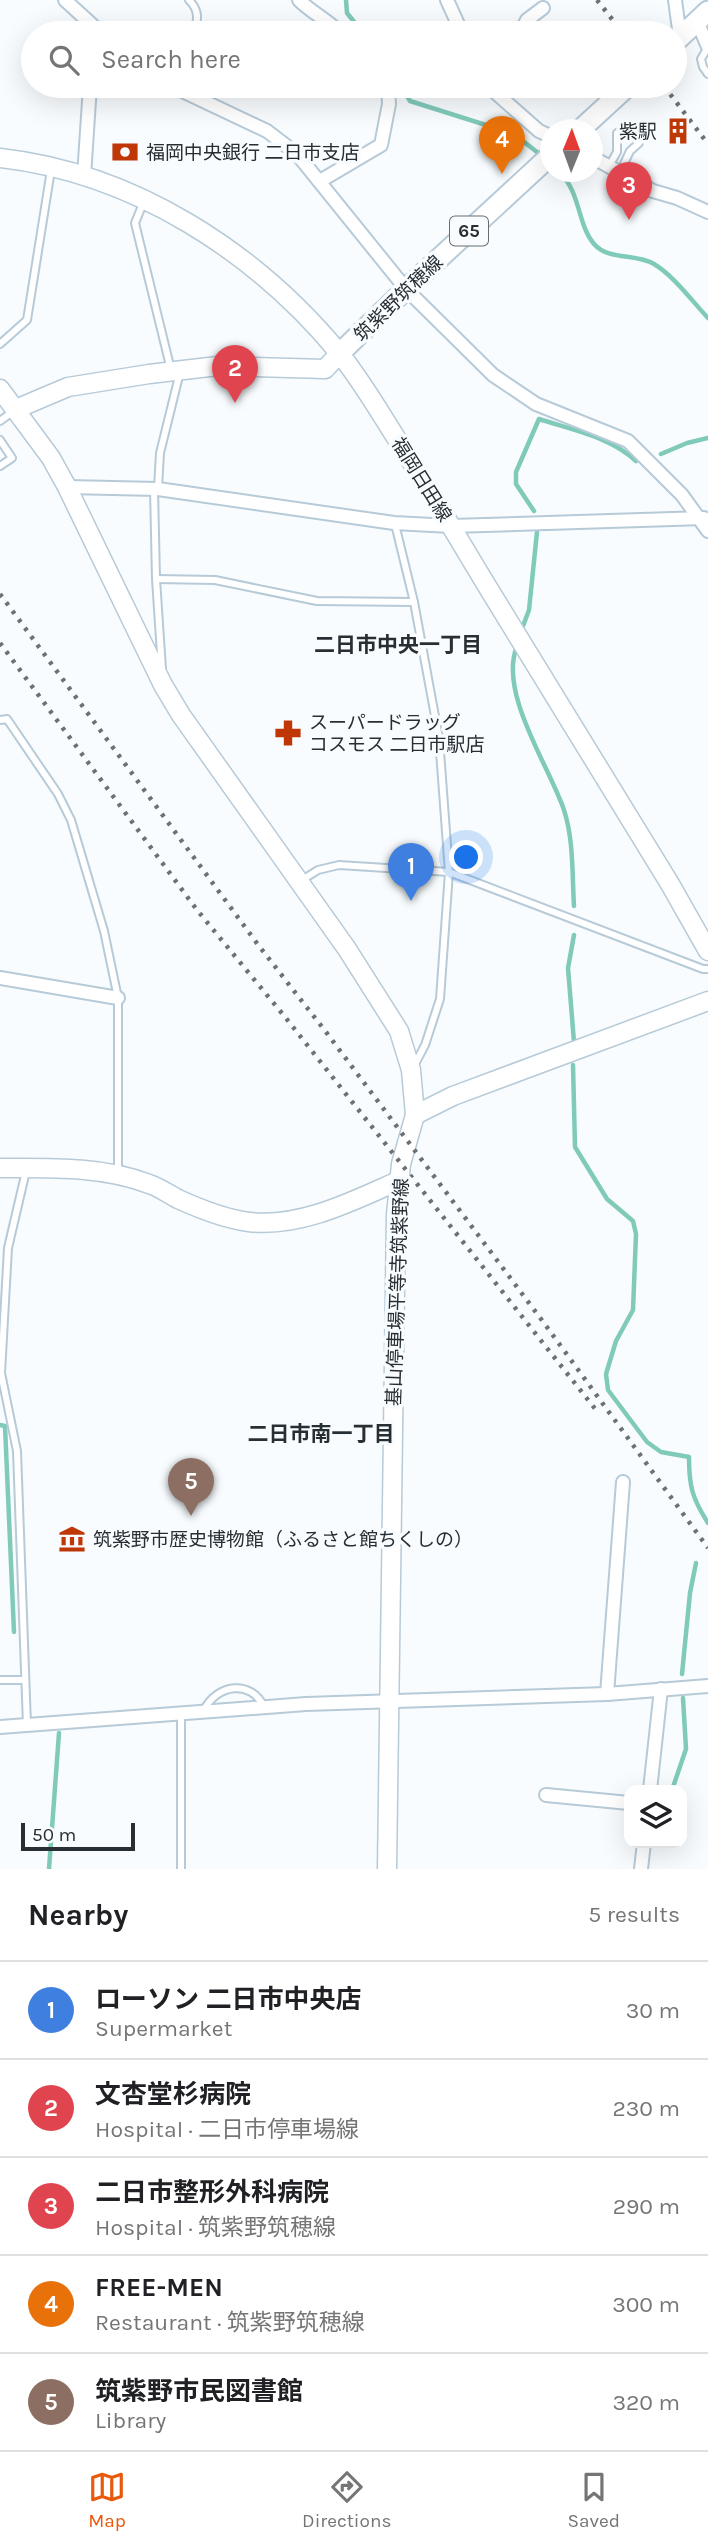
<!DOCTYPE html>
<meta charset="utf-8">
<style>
body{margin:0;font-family:Karla,"Noto Sans JP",sans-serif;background:#f2f2f2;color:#202124}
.controls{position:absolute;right:21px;bottom:21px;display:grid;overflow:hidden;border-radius:14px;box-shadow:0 7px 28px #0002}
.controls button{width:63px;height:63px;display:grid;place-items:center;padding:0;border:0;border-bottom:2px solid #e0e0e0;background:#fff;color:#202124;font:35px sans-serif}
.compass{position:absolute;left:540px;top:119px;width:63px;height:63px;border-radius:50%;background:#fff;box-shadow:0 7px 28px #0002;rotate:1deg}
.scale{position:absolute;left:21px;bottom:18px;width:114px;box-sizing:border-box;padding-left:7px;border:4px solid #272e34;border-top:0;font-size:19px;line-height:24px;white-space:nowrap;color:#272e34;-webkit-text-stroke:5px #f8fcfe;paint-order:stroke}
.you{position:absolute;left:467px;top:858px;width:24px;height:24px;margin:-18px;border:5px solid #fff;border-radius:50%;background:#1a73e8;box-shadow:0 0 0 10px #1a73e833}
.badge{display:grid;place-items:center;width:46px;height:46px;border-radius:50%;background:#ea580c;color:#fff;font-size:23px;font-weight:700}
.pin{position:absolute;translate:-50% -58px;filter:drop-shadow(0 2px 4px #0008)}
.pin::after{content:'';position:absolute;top:37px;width:24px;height:21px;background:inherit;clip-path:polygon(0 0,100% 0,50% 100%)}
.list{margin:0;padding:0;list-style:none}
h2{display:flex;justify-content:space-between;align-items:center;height:91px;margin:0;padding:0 28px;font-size:30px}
h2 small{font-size:23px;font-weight:400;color:#757577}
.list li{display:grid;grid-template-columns:46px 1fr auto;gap:21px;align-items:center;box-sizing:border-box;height:98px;padding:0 28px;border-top:2px solid #e0e0e0}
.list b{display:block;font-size:26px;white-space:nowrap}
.list p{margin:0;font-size:23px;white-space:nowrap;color:#757577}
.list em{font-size:23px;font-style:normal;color:#757577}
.icon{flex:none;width:38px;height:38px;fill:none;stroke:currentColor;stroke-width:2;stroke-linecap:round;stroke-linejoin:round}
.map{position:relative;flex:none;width:708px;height:1869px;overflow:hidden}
.search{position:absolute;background:#fff;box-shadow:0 7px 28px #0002;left:21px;right:21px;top:21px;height:77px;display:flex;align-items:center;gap:18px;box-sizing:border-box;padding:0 24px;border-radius:38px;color:#757577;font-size:26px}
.sheet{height:581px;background:#fff}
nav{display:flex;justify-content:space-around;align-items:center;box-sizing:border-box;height:98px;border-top:2px solid #e0e0e0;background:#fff;font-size:19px;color:#757577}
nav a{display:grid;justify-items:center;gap:4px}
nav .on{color:#ea580c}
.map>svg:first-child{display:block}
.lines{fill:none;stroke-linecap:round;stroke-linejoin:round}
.stream{stroke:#80cab9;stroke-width:4.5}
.lane-casing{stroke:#b7cad8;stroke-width:10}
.street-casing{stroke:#b7cad8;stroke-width:16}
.secondary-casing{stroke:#b7cad8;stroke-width:21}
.primary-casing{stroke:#b7cad8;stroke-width:23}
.lane{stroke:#fff;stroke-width:6}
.street{stroke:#fff;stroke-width:12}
.secondary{stroke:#fff;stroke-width:18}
.primary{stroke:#fff;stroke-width:19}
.rail{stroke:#6b7175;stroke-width:4.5;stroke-dasharray:3.5 7;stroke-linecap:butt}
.labels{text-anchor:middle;stroke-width:7;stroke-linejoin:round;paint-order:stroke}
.shield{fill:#f8fcfe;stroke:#666c71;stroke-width:2}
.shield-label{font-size:18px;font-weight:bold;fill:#272e34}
.poi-label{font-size:19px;fill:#272e34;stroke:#f8fcfe;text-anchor:start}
.street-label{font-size:19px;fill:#272e34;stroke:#f8fcfe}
.neighbourhood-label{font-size:21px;font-weight:bold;fill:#272e34;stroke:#f8fcfe}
</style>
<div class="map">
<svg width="708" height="1869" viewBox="0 0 708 1869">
<rect width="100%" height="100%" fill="#f8fcfe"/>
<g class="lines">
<!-- stream -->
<g class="stream">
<polyline points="346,0 347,13 363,33"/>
<polyline points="401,86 410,101 514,134 542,156"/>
<path d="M 559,172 C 581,192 577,224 594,244 C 609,261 635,253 654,264 C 674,276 692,301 708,318"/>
<polyline points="661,454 687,443 708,438"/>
<path d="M 534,511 L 516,484 L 516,472 L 539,419 C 573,430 610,437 636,461"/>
<polyline points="523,626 529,610 537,532"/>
<path d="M 516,649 C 500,695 549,766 564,810 C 574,841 572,875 574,906"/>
<polyline points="574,1042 568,968 574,935"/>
<path d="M 573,1065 L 575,1147 L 607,1199 L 633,1221 L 636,1234 L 633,1310 L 616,1341 L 606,1374 L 608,1390 L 647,1442 L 661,1452 L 689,1457 C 689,1486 692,1498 708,1523"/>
<polyline points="0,1425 5,1426 14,1632"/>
<polyline points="682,1674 690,1593 696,1563"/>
<polyline points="672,1790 686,1749 683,1698"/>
<polyline points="49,1869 59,1733"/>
</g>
<!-- lane casing -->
<g class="lane-casing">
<g id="lane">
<path d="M 189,0 C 200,11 198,21 193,33"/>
<polyline points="708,47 701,59 703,67 708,74"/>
<polyline points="609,166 617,152 617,133 627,127 634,128 639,134 639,143 630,151 620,172"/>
<polyline points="144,201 135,223 171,370"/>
<polyline points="0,344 27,320 51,170"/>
<polyline points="0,421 15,410"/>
<polyline points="0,440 12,458 0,466"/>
<polyline points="158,488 160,453 180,372"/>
<polyline points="154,489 156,579 162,669"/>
<polyline points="395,524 414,602 439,738 449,872 440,999 425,1045 414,1066"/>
<polyline points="156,579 215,580 317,601 414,602"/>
<polyline points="0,720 7,719 58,794 71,820 104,931 118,998 118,1172"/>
<polyline points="302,880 318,870 339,865 449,872 703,969 708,969"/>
<polyline points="26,1171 8,1248 1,1373 17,1451 27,1725"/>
<polyline points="0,1680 24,1680"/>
<path d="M 204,1710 C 217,1684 251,1679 264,1707"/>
<polyline points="181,1713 181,1869"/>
</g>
</g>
<!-- street casing -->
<g class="street-casing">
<g id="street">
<polyline points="65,0 101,33"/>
<path d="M 299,0 C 312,13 328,20 340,33"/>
<polyline points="447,0 462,33"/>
<polyline points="675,0 680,37"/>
<polyline points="697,21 708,47"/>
<polyline points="520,33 527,20 543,8"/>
<polyline points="172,86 267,131 297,154 406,289 493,375 536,404 628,441 682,495 708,531"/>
<polyline points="488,86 539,131 550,136"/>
<polyline points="592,157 653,191 677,198 708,212"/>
<polyline points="84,176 90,86"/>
<polyline points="320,181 381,145 389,104 388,86"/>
<polyline points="67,487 158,489 394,523 451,526 704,518"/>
<polyline points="0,978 118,998"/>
<polyline points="607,1694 623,1482"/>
<polyline points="0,1727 306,1704 607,1694 708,1686"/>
<polyline points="650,1790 661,1689"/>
<polyline points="546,1795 629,1803"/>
<polyline points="641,1869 644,1843"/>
</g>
</g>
<!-- secondary casing -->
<g class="secondary-casing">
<g id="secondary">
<path d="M 0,158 C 134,173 256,252 340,354 C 360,379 376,406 393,433 C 426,483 456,535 487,586 C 548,686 609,785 670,884 L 708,951"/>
<polyline points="0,389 51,458 67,487 163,685 181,715 347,949 399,1031 411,1070 415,1115 401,1164 396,1215 387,1869"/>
<polyline points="16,409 68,387 149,374 218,366 325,369 339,354"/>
<polyline points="415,1115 453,1096 708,1001"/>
<path d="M 0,1168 C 48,1168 103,1166 149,1184 C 159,1187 168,1194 178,1199 C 200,1209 225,1219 249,1222 C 300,1228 353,1201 398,1181"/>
</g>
</g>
<!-- primary casing -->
<g class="primary-casing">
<g id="primary">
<polyline points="675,42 708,11"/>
<polyline points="580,130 628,86"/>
<polyline points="339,354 406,289 550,156"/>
</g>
</g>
<!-- lane -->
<use href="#lane" class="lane"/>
<!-- street -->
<use href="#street" class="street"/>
<!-- secondary -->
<use href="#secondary" class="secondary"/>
<!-- primary -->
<use href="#primary" class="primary"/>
<!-- rail -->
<g class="rail">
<polyline points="597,0 623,33"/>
<polyline points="664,86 708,144"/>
<polyline points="0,594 259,946 326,1032 544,1323 708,1548"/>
<polyline points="0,643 197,910 285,1017 596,1410"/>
</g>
</g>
<!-- icons -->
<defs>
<g id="building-bare" transform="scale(2.1)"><path d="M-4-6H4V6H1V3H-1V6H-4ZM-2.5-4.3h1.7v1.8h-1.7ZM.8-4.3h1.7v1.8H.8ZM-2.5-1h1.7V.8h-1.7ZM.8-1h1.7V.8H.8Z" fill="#bf3607" stroke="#f8fcfe" stroke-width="2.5" paint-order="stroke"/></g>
<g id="bank-bare" transform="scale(2.1)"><path d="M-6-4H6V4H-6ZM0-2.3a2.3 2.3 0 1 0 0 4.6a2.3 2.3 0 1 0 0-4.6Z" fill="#bf3607" stroke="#f8fcfe" stroke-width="2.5" paint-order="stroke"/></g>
<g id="pharmacy-bare" transform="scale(2.1)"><path d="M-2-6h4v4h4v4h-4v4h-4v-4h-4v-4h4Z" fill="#bf3607" stroke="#f8fcfe" stroke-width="2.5" paint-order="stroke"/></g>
<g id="museum-bare" transform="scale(2.1)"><path d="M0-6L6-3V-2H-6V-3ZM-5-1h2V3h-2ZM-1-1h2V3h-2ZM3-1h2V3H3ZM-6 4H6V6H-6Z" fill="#bf3607" stroke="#f8fcfe" stroke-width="2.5" paint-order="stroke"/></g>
</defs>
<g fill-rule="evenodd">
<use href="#building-bare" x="678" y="131"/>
<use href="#bank-bare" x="125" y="152"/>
<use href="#pharmacy-bare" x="288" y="733"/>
<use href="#museum-bare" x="72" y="1539"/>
</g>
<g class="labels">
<!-- shield labels -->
<rect class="shield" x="450" y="216.5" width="38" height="29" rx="5"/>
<g class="shield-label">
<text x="469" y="237">65</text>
</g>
<!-- poi labels -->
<g class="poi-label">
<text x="657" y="138" text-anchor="end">紫駅</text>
<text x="146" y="159">福岡中央銀行 二日市支店</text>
<text x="309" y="729">スーパードラッグ<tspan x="309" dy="22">コスモス 二日市駅店</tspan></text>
<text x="93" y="1546">筑紫野市歴史博物館（ふるさと館ちくしの）</text>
</g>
<!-- street labels -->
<g class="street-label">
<text transform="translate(398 298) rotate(-44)" y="7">筑紫野筑穂線</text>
<text transform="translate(422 479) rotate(58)" y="7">福岡日田線</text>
<text transform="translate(397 1292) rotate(-88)" y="7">基山停車場平等寺筑紫野線</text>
</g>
<!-- neighbourhood labels -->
<g class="neighbourhood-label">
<text x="398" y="652">二日市中央一丁目</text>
<text x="321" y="1441">二日市南一丁目</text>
</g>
</g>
</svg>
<div class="controls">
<button><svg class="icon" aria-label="layers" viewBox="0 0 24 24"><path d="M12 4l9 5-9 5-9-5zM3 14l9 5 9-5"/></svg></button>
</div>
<svg class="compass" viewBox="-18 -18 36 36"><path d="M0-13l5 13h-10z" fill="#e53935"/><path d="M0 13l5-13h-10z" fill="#757577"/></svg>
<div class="scale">50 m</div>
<div class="you"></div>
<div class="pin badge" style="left:411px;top:901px;background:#3f7fe0">1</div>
<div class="pin badge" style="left:235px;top:403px;background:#e0444e">2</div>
<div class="pin badge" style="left:629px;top:220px;background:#e0444e">3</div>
<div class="pin badge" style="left:502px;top:174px;background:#e8710a">4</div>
<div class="pin badge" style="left:191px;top:1516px;background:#8d6e63">5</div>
<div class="search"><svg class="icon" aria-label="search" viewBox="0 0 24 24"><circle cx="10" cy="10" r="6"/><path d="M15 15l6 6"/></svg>Search here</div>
</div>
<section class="sheet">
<h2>Nearby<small>5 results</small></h2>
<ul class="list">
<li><span class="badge" style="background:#3f7fe0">1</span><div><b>ローソン 二日市中央店</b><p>Supermarket</p></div><em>30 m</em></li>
<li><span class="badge" style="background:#e0444e">2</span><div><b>文杏堂杉病院</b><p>Hospital · 二日市停車場線</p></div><em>230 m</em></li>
<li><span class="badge" style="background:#e0444e">3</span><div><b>二日市整形外科病院</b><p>Hospital · 筑紫野筑穂線</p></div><em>290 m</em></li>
<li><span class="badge" style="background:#e8710a">4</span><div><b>FREE-MEN</b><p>Restaurant · 筑紫野筑穂線</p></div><em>300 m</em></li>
<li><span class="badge" style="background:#8d6e63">5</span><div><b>筑紫野市民図書館</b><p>Library</p></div><em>320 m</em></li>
</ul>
</section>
<nav>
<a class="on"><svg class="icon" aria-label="map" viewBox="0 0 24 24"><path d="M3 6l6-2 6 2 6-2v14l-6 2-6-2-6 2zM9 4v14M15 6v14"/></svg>Map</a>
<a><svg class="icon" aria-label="directions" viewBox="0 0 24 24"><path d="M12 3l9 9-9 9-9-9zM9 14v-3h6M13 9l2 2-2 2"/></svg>Directions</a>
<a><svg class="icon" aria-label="saved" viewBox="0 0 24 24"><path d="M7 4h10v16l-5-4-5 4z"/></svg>Saved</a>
</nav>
